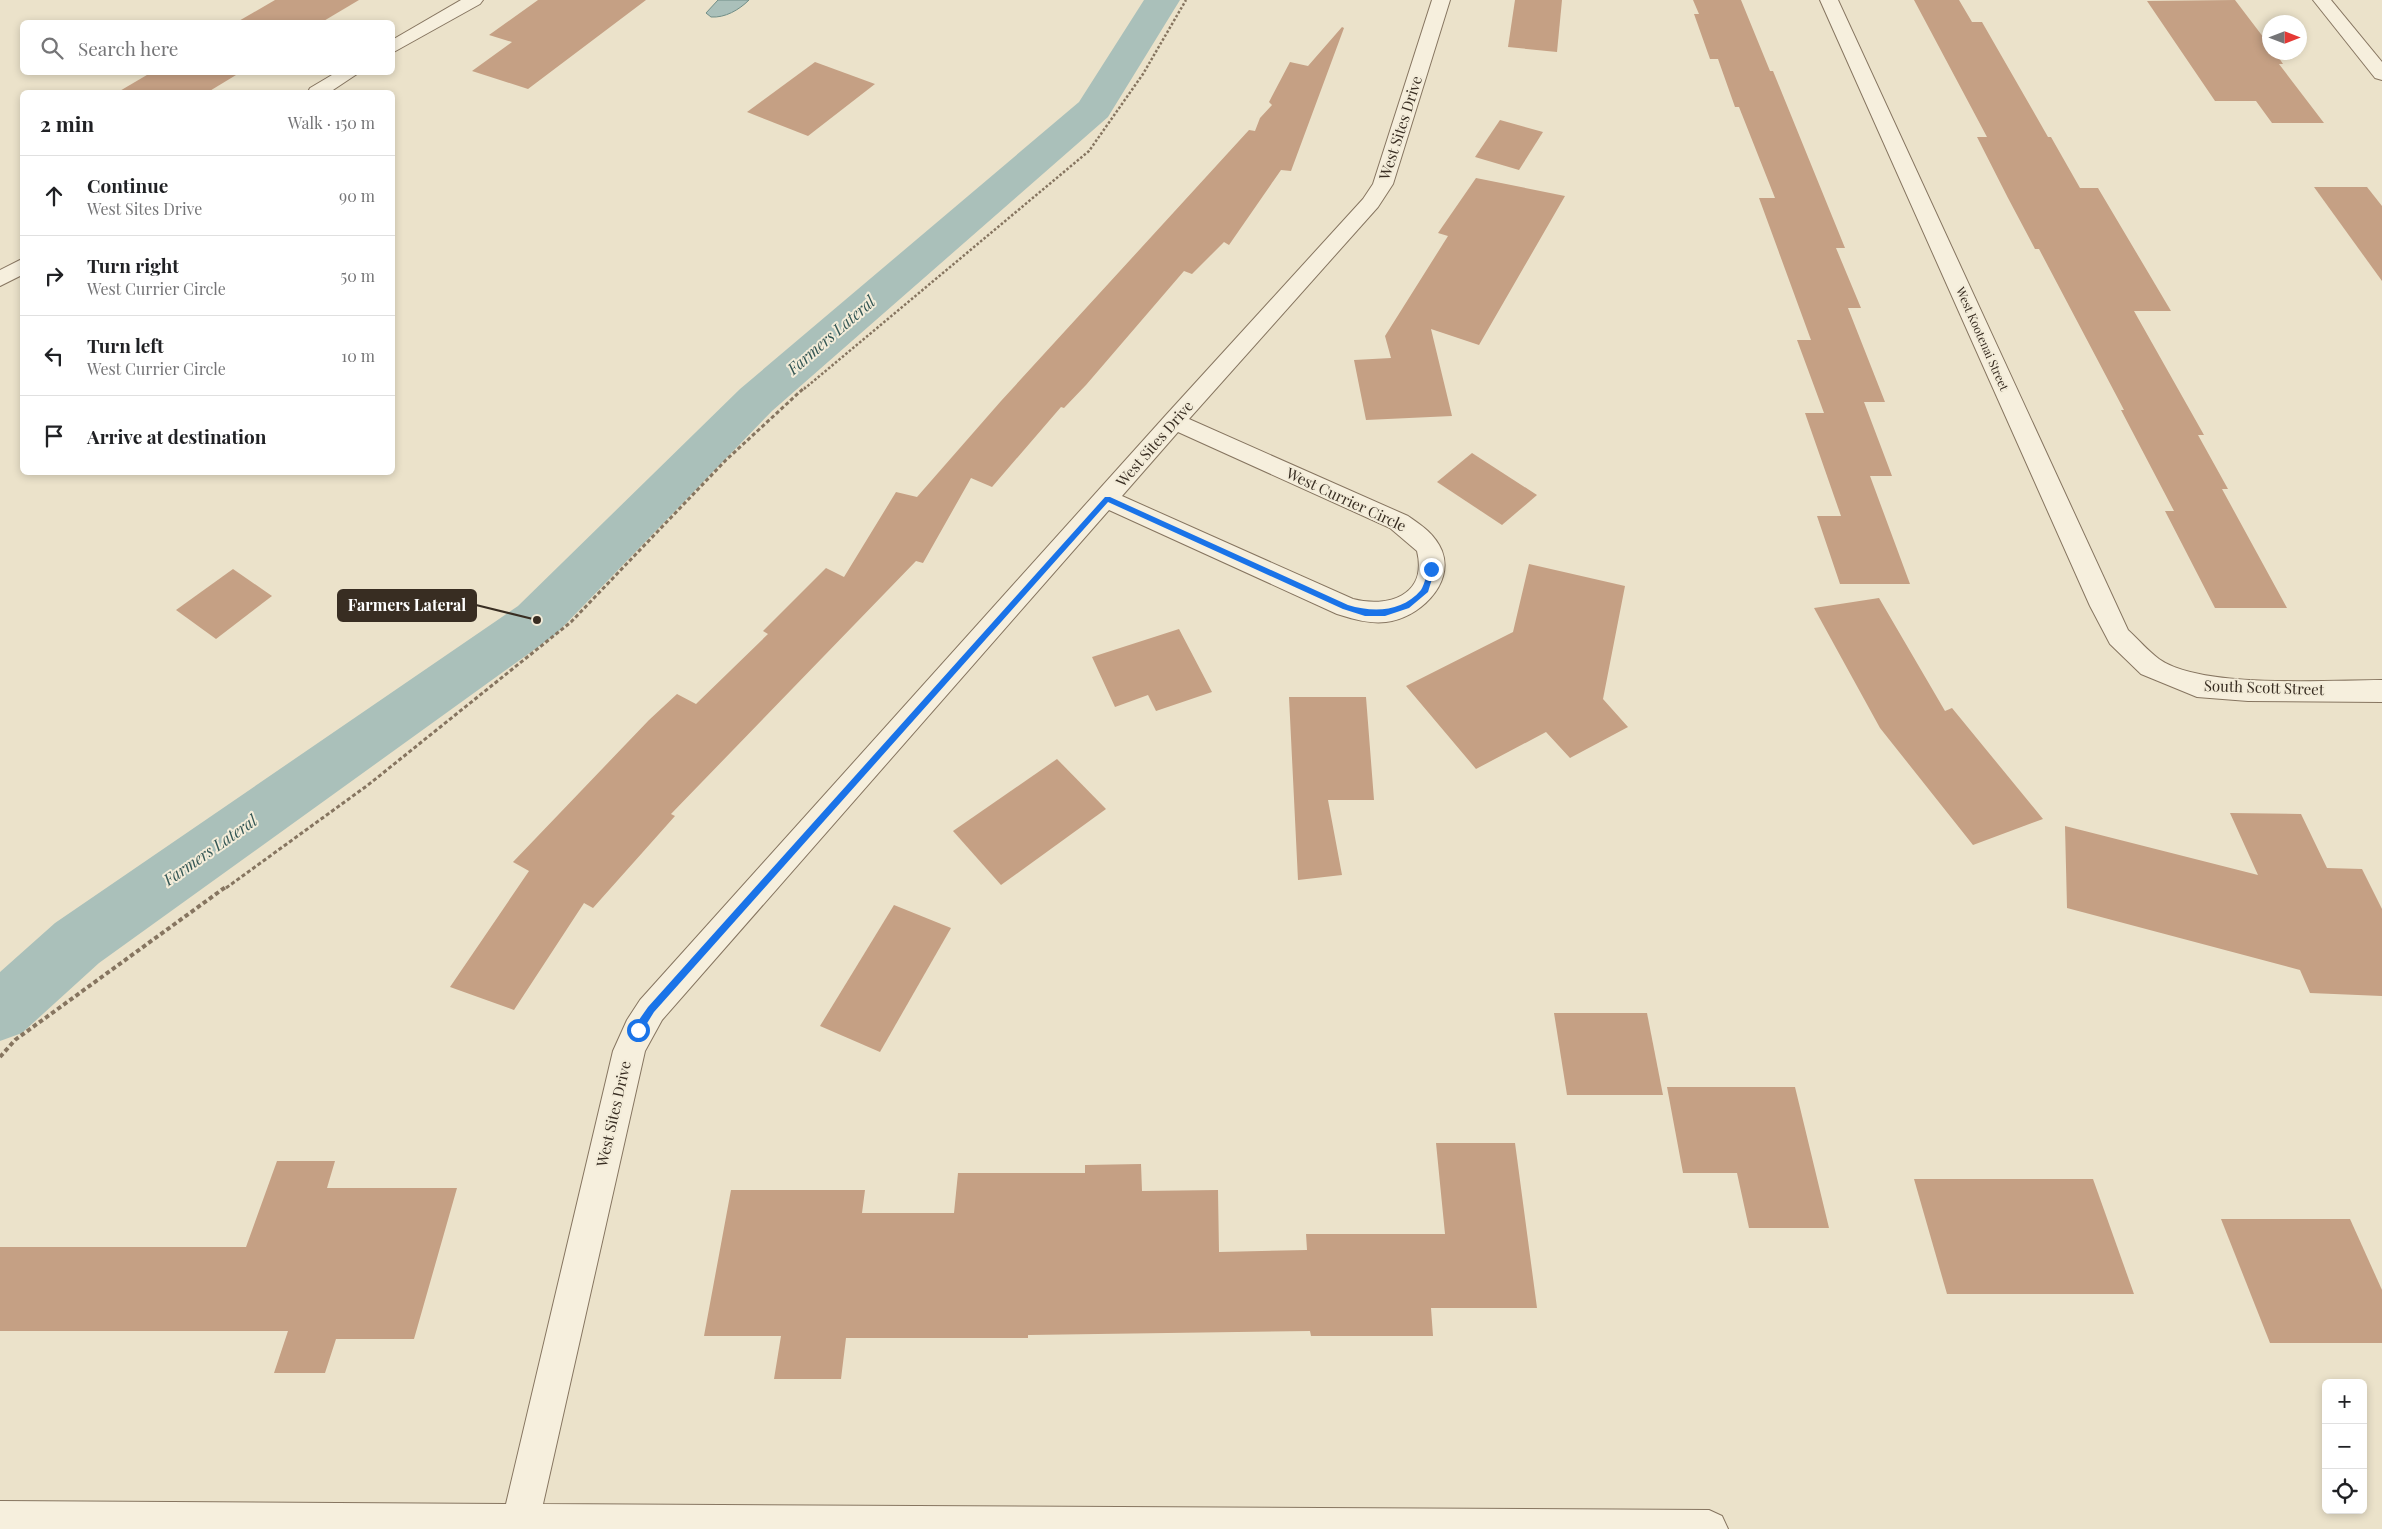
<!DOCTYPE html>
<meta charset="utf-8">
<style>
body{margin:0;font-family:"Playfair Display",serif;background:#f6f6f6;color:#202124}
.controls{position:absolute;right:15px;bottom:15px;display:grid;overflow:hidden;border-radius:8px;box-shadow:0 2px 8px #0003}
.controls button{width:45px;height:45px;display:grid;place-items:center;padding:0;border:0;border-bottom:1px solid #e0e0e0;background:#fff;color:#202124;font:25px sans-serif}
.compass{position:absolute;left:2262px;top:15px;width:45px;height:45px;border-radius:50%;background:#fff;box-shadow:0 2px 8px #0003;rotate:90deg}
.stop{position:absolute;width:15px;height:15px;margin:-11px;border:4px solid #1a73e8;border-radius:50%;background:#fff}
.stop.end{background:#1a73e8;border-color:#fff;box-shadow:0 1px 5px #0008}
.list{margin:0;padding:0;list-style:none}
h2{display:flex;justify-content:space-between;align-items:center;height:65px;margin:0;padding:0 20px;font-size:21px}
h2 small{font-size:16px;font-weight:400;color:#757577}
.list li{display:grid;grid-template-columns:32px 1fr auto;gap:15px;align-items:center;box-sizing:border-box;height:80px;padding:0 20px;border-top:1px solid #e0e0e0}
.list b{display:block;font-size:19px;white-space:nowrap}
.list p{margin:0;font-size:16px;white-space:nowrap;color:#757577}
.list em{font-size:16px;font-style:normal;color:#757577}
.icon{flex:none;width:28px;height:28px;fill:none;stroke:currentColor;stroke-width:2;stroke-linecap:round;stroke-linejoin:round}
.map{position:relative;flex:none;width:2382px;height:1529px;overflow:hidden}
.search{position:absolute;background:#fff;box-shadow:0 2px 8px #0003;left:20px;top:20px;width:375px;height:55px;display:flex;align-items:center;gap:12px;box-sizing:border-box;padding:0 18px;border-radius:8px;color:#757577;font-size:19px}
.panel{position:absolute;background:#fff;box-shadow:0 2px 8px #0003;left:20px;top:90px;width:375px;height:385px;border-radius:8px}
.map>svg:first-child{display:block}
.water{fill:#aac0ba;stroke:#718e87}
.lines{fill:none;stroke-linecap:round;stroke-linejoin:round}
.canal{fill:#aac0ba;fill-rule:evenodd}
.building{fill:#c5a084}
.minor-casing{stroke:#867560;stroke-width:2}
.path-far2{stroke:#867560;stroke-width:2.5;stroke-dasharray:2.5 2;stroke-linecap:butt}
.path-far1{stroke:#867560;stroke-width:3;stroke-dasharray:4 2.5;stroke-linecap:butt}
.path{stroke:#867560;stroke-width:4;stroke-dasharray:4.5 3;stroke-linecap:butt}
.minor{fill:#f6efdd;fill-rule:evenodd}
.route{fill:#1a73e8}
.labels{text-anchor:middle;stroke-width:4;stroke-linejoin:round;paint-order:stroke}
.far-street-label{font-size:12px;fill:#382d22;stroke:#f3ecd9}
.street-label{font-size:15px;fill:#382d22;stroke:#f3ecd9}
.water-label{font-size:16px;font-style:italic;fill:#335654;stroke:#f3ecd9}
.leader{fill:none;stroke:#382d22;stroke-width:2}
.callout-dot{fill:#382d22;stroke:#f3ecd9;stroke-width:2}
.callout{fill:#382d22;stroke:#382d22;stroke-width:2}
.callout-label{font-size:16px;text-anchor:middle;font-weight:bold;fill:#fff}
</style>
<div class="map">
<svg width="2382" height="1529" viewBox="0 0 2382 1529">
<rect width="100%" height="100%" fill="#ebe2ca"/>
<!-- water -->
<path class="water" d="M 718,0 L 749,0 C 739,10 725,18 711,17 L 706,13 Z"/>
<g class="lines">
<!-- canal -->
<polygon class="canal" points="1144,0 1180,0 1108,117 772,411 556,634 99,963 22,1033 0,1041 0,972 55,923 518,606 740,389 1079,102"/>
</g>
<!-- building -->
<g class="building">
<polygon points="275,0 359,0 322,22 237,22"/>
<polygon points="538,0 646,0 528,89 472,71 512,42 489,35"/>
<polygon points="1515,0 1562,0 1557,52 1508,47"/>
<polygon points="1693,0 1741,0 1770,71 1773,71 1845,248 1836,248 1861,308 1848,308 1885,402 1864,402 1892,476 1870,476 1910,584 1840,584 1817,516 1841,516 1805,413 1824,413 1797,340 1811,340 1759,198 1775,198 1739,107 1735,107 1718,59 1710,59 1694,14 1699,14"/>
<polygon points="1914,0 1959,0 1972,22 1982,22 2048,137 2051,137 2080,188 2098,188 2171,311 2134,311 2204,435 2198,435 2228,489 2222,489 2287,608 2215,608 2165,511 2174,511 2121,410 2124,410 2039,249 2035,249 2008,198 1977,137 1987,137"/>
<polygon points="2235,0 2270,46 2270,52 2275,52 2283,64 2279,64 2324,123 2272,123 2256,101 2215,101 2147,1"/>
<polygon points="1342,27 1344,28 1291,171 1281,170 1229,245 1224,242 1192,274 1184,271 1086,385 1064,408 1061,407 992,487 971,478 923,563 916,561 671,814 675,816 593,908 584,903 514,1010 450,987 529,871 513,862 649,720 677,694 696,704 768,634 763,631 826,568 844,577 896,492 917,497 1001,401 1249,130 1255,131 1260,118 1272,105 1269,102 1290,62 1308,66"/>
<polygon points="815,62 875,84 808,136 747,112"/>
<polygon points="152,72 241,72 208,92 118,92"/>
<polygon points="1500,120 1543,132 1519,170 1475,157"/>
<polygon points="1476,178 1565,196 1479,345 1431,329 1452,416 1366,420 1354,360 1391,358 1385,336 1448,236 1438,233"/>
<polygon points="2314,187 2367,187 2382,206 2382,281"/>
<polygon points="1472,453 1537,495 1502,525 1437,482"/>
<polygon points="1529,564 1625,586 1603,699 1628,727 1570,758 1546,732 1476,769 1406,686 1513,632"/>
<polygon points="233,569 272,596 216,639 176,610"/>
<polygon points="1879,598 1945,711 1952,708 2043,819 1973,845 1880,728 1814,608"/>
<polygon points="1179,629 1212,692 1156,711 1148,695 1115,707 1092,657"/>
<polygon points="1289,697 1366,697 1374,800 1328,800 1342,875 1298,880"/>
<polygon points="1057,759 1106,809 1001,885 953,831"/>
<polygon points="2230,813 2301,814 2327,868 2362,869 2382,909 2382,996 2310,993 2300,970 2067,908 2065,826 2258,875"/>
<polygon points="894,905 951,928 880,1052 820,1026"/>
<polygon points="1554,1013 1647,1013 1663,1095 1567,1095"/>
<polygon points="1667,1087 1795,1087 1829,1228 1749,1228 1737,1173 1683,1173"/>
<polygon points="1436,1143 1515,1143 1537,1308 1431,1308 1433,1336 1311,1336 1310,1331 1028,1335 1028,1338 846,1338 841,1379 774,1379 781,1336 704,1336 731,1190 865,1190 862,1213 954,1213 958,1173 1085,1173 1085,1165 1141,1164 1142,1191 1218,1190 1219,1252 1307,1250 1306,1234 1445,1234"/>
<polygon points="277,1161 335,1161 327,1188 457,1188 414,1339 336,1339 325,1373 274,1373 288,1331 0,1331 0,1247 246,1247"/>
<polygon points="1914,1179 2093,1179 2134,1294 1947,1294"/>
<polygon points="2221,1219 2350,1219 2382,1290 2382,1343 2270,1343"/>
</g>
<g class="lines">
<!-- minor casing -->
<g class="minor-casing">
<g id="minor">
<polygon points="461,0 483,0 480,4 392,53 392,40"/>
<path d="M 1432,0 L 1450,0 L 1393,184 L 1378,207 L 1189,419 L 1408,516 C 1421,525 1435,534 1442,551 C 1455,585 1417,619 1386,622 C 1369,624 1353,619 1337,614 L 1109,510 L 662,1020 L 645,1051 L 543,1504 L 1709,1510 L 1722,1516 L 1728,1529 L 0,1529 L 0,1501 L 506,1504 L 613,1051 L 627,1020 L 640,1000 L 1166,415 L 1363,199 L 1373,184 ZM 1178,432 L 1390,528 L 1417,551 C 1428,596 1387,608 1353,599 L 1122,496 Z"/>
<path d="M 1820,0 L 1838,0 L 2128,630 C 2138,639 2148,651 2159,659 C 2201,689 2328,680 2382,680 L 2382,702 L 2248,701 L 2197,697 L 2141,674 L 2110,644 L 2090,606 Z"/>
<polygon points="2313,0 2331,0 2382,62 2382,80 2375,78"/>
<polygon points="337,72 360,72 330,92 308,92 310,88"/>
<polygon points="22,259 22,275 0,286 0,270"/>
</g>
</g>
<!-- path-far2 -->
<polyline class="path-far2" points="804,389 1089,151 1143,74 1186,0"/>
<!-- path-far1 -->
<polyline class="path-far1" points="226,888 368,785 571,622 726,460 805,387"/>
<!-- path -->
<polyline class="path" points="0,1057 15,1040 227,886"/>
<!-- minor -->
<use href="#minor" class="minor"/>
</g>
<!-- route -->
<path class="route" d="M 1105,497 L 1110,497 L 1348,605 C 1374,613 1402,612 1421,590 C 1425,584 1426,574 1429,567 L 1435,569 L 1428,592 L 1409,608 L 1385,616 L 1365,616 L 1343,609 L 1108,502 L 654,1012 L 641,1033 L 634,1033 L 634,1027 L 648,1007 Z"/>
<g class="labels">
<!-- far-street labels -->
<g class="far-street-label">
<text transform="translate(1982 339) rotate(66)" y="4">West Kootenai Street</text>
</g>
<!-- street labels -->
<g class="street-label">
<text transform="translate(1401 128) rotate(-72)" y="5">West Sites Drive</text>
<text transform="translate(1155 444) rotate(-49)" y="5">West Sites Drive</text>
<text transform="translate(1346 500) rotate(25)" y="5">West Currier Circle</text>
<text transform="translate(2264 688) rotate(2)" y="5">South Scott Street</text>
<text transform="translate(614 1114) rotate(-77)" y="5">West Sites Drive</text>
</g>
<!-- water labels -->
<g class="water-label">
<text transform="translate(831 335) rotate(-41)" y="6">Farmers Lateral</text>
<text transform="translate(210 850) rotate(-35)" y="6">Farmers Lateral</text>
</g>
</g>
<!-- callouts -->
<path class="leader" d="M537 620L476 605"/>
<circle class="callout-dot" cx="537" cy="620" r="5"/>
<rect class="callout" x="338" y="590" width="138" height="31" rx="5"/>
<g class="callout-label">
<text x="407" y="611">Farmers Lateral</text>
</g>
</svg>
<div class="controls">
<button>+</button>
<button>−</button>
<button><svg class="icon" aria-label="locate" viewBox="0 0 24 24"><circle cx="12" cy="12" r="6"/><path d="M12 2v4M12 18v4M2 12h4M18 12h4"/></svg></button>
</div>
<svg class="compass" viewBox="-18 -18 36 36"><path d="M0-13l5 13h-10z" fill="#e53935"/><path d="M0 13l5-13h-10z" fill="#757577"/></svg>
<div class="stop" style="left:638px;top:1030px"></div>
<div class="stop end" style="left:1431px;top:569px"></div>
<div class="search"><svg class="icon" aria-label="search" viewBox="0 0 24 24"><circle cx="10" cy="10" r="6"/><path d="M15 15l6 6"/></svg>Search here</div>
<section class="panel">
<h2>2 min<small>Walk · 150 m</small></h2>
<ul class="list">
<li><svg class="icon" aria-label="ahead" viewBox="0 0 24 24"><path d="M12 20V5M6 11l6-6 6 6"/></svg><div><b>Continue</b><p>West Sites Drive</p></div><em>90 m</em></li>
<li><svg class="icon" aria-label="right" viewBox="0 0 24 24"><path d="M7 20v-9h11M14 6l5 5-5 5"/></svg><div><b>Turn right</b><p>West Currier Circle</p></div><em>50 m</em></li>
<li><svg class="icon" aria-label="left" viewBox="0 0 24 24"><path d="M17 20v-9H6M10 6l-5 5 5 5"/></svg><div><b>Turn left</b><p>West Currier Circle</p></div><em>10 m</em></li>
<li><svg class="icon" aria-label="arrive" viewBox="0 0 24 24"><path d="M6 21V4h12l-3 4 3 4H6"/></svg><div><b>Arrive at destination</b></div></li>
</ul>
</section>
</div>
